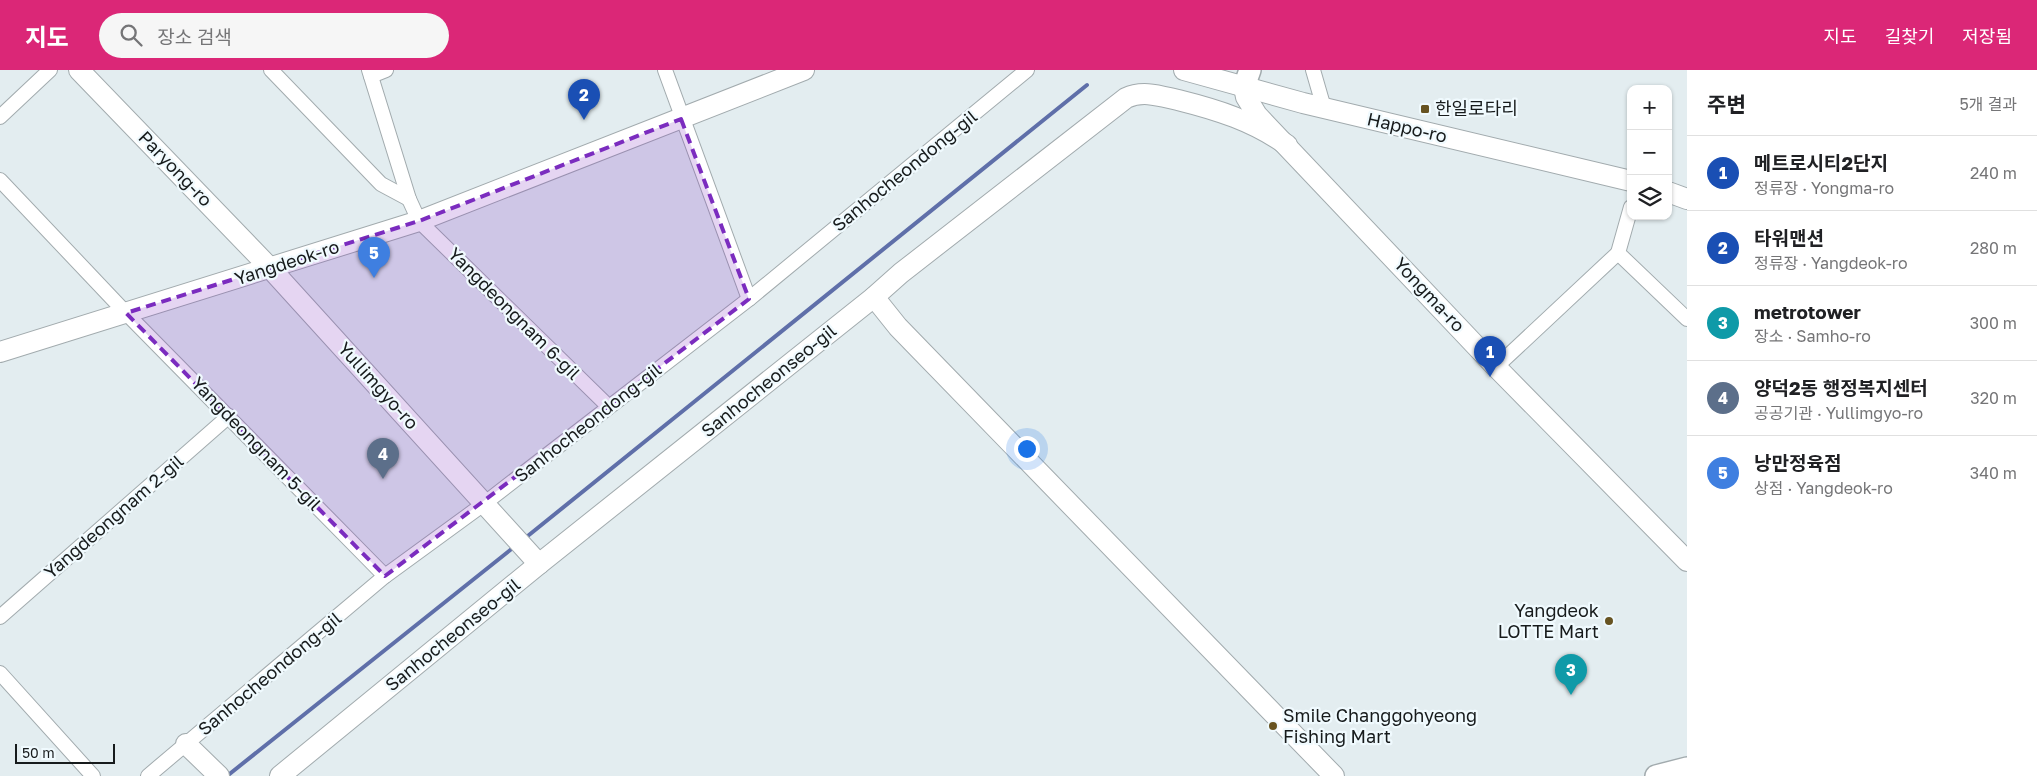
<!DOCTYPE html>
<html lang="ko">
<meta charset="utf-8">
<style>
body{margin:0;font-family:"Golos Text","Noto Sans KR",sans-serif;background:#f6f6f6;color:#202124}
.controls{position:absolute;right:15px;top:15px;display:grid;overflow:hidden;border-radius:10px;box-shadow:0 1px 4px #0004}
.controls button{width:45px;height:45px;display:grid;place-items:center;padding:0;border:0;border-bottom:1px solid #e0e0e0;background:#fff;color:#202124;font:25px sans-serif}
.scale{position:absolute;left:15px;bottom:12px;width:100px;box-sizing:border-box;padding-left:5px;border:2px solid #171b1c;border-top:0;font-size:14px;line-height:18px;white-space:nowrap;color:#171b1c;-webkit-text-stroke:4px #f0fafe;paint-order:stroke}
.you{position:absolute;left:1026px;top:378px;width:18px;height:18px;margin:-12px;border:4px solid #fff;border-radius:50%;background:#1a73e8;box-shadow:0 0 0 8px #1a73e833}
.badge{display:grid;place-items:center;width:32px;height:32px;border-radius:50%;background:#db2777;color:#fff;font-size:16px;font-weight:700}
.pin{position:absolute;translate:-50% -41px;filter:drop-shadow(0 1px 2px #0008)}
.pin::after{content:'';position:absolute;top:26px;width:18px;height:15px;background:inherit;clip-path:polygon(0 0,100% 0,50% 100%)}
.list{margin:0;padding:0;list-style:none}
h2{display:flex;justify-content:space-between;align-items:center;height:65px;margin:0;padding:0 20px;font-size:21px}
h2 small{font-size:16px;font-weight:400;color:#757577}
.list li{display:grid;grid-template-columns:32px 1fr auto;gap:15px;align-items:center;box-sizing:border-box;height:75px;padding:0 20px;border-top:1px solid #e0e0e0}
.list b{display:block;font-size:19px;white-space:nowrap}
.list p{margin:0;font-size:16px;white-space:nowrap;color:#757577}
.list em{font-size:16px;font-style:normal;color:#757577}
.icon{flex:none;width:28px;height:28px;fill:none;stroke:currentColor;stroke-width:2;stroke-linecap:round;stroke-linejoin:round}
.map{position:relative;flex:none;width:1687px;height:706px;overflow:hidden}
header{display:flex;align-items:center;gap:30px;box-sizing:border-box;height:70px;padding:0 25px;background:#db2777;color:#fff}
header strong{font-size:24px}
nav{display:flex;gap:28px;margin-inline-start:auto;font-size:18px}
.search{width:350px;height:45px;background:#f6f6f6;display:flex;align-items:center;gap:12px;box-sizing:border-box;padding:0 18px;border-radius:28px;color:#757577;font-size:19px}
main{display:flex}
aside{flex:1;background:#fff}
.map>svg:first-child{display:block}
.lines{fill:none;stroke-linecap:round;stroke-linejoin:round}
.stream{stroke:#5f6fa9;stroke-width:4}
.street-casing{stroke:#a2abae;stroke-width:16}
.secondary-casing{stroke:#a2abae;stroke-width:22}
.primary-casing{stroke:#a2abae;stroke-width:24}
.street{stroke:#fff;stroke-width:14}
.secondary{stroke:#fff;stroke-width:20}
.primary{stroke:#fff;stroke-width:21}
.marked{fill:#7b2cbf;fill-opacity:0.2;stroke:#7b2cbf;stroke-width:4;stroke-dasharray:10 6;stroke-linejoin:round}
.poi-dot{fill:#675321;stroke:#f0fafe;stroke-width:2}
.labels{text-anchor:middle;stroke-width:4.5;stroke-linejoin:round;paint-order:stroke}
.poi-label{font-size:18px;fill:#171b1c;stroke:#f0fafe;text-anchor:start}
.street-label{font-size:18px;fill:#171b1c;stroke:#f0fafe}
</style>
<header>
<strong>지도</strong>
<div class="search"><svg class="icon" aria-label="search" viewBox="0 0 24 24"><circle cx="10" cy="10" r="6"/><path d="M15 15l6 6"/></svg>장소 검색</div>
<nav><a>지도</a><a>길찾기</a><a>저장됨</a></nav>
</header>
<main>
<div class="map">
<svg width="1687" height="706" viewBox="0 0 1687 706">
<rect width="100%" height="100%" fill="#e3edf0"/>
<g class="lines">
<!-- stream -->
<g class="stream">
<polyline points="524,469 1087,15"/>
<polyline points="227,706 514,477"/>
</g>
<!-- street casing -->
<g class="street-casing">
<g id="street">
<polyline points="271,0 381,114 409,129"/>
<polyline points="369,0 409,129 419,151 608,336"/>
<polyline points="665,0 749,229"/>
<polyline points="1313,0 1324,38"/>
<polyline points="371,6 386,0"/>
<polyline points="0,47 50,0"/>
<polyline points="0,110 126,243 385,506"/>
<polyline points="1618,183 1687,249"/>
<polyline points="1618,183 1631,137"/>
<polyline points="1496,297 1618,183"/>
<polyline points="0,547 229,346"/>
<polyline points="0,603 93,706"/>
<polyline points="148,706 385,506 485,433 749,229 1027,0"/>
</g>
</g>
<!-- secondary casing -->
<g class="secondary-casing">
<g id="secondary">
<polyline points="79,0 271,199 539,494"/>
<polyline points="1184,0 1303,33 1631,111"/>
<polyline points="1244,17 1246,27 1257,45 1496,297 1687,491"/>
<polyline points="1668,122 1687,129"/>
<polyline points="874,227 898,257 1334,706"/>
<polyline points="0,282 419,151 804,0"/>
<polyline points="186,674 219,706"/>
<path d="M 280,706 L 539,494 L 874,227 L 901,203 L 1126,28 C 1143,20 1160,26 1178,30 C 1218,40 1253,51 1287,75"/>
</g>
</g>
<!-- primary casing -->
<g class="primary-casing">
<g id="primary">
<polyline points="1244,17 1250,0"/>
<polyline points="1656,706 1687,698"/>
</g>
</g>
<!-- street -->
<use href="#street" class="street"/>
<!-- secondary -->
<use href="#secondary" class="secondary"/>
<!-- primary -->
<use href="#primary" class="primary"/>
</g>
<!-- marked area -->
<path class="marked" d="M 681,49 L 749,229 L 385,506 L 126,243 L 419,151 Z"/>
<!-- markers -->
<g class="poi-dot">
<rect x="1420" y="34" width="10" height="10" rx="2.5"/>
<circle cx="1609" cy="551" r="5"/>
<circle cx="1273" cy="656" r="5"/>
</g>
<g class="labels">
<!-- poi labels -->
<g class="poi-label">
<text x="1435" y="45">한일로타리</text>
<text x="1599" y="547" text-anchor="end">Yangdeok<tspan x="1599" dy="21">LOTTE Mart</tspan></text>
<text x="1283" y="652">Smile Changgohyeong<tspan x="1283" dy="21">Fishing Mart</tspan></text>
</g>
<!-- street labels -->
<g class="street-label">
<text transform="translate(1407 58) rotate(13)" y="6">Happo-ro</text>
<text transform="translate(175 99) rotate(46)" y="6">Paryong-ro</text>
<text transform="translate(905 101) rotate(-39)" y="6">Sanhocheondong-gil</text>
<text transform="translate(287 193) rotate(-18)" y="6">Yangdeok-ro</text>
<text transform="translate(1429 225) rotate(47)" y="6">Yongma-ro</text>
<text transform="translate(514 244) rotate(45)" y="6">Yangdeongnam 6-gil</text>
<text transform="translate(769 311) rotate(-39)" y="6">Sanhocheonseo-gil</text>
<text transform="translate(378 316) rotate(48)" y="6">Yullimgyo-ro</text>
<text transform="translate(588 353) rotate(-38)" y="6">Sanhocheondong-gil</text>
<text transform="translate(256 374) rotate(46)" y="6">Yangdeongnam 5-gil</text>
<text transform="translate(114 447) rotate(-41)" y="6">Yangdeongnam 2-gil</text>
<text transform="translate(453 565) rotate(-39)" y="6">Sanhocheonseo-gil</text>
<text transform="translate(270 604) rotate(-40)" y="6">Sanhocheondong-gil</text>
</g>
</g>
</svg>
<div class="controls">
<button>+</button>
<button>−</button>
<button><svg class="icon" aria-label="layers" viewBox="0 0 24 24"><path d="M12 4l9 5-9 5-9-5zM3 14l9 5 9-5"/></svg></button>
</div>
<div class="scale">50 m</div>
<div class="you"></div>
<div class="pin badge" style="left:1490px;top:307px;background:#1a4fb4">1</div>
<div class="pin badge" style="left:584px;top:50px;background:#1a4fb4">2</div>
<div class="pin badge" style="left:1571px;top:625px;background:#0f9aa8">3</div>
<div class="pin badge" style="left:383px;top:409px;background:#5c6f8a">4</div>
<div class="pin badge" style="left:374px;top:208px;background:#3f7fe0">5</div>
</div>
<aside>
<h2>주변<small>5개 결과</small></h2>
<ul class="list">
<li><span class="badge" style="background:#1a4fb4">1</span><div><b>메트로시티2단지</b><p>정류장 · Yongma-ro</p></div><em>240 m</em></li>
<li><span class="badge" style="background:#1a4fb4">2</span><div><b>타워맨션</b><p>정류장 · Yangdeok-ro</p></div><em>280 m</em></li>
<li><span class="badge" style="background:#0f9aa8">3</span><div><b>metrotower</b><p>장소 · Samho-ro</p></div><em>300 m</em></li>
<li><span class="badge" style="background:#5c6f8a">4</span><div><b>양덕2동 행정복지센터</b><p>공공기관 · Yullimgyo-ro</p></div><em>320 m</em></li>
<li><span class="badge" style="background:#3f7fe0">5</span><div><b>낭만정육점</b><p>상점 · Yangdeok-ro</p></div><em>340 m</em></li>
</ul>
</aside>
</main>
